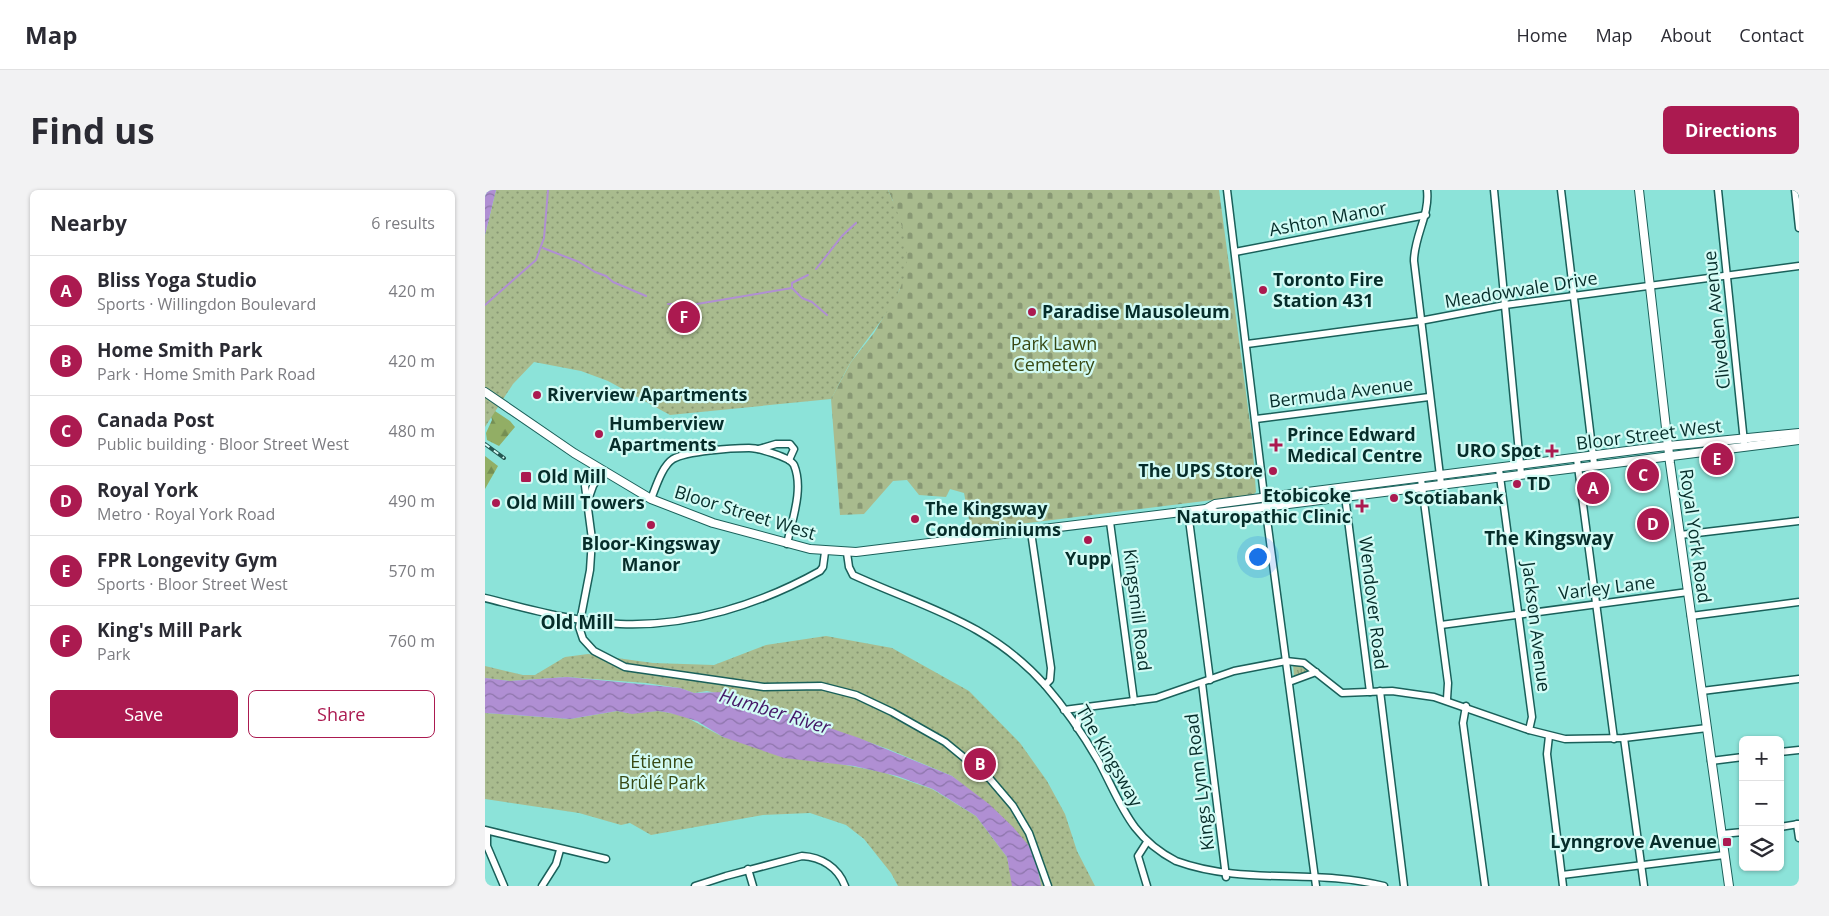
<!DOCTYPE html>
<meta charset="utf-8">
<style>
body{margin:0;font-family:"Open Sans",sans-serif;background:#f2f2f3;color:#2b2b33}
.controls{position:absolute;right:15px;bottom:15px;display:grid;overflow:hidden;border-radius:8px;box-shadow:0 1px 4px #0004}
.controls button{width:45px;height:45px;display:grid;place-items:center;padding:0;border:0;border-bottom:1px solid #e1e1e2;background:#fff;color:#2b2b33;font:25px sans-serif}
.you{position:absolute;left:772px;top:366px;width:18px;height:18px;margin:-12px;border:4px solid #fff;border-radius:50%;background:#1a73e8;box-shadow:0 0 0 8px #1a73e833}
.badge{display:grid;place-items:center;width:32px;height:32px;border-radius:50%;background:#ab1a50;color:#fff;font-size:16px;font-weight:700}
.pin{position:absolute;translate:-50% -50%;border:2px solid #fff;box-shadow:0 1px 5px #0006}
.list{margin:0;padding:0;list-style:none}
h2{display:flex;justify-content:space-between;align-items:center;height:65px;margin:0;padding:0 20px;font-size:21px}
h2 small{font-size:16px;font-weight:400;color:#7c7c81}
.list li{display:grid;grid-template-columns:32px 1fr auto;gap:15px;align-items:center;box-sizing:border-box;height:70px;padding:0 20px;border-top:1px solid #e1e1e2}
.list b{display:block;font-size:19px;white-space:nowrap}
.list p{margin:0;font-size:16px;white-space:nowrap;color:#7c7c81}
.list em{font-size:16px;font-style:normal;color:#7c7c81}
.actions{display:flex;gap:10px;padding:15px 20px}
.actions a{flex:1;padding:11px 0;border:1px solid #ab1a50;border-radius:8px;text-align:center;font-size:18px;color:#ab1a50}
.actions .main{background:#ab1a50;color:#fff}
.icon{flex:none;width:28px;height:28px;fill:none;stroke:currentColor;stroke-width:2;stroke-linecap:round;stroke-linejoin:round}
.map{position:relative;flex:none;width:1314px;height:696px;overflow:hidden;border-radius:8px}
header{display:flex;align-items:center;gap:30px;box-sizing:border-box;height:70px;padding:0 25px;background:#fff;border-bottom:1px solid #e1e1e2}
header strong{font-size:24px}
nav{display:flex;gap:28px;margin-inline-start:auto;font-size:18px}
.intro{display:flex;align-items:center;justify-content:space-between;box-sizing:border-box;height:120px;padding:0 30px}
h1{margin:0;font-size:35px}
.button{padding:12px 22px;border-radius:8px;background:#ab1a50;color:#fff;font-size:18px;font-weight:700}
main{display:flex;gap:30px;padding:0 30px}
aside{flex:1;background:#fff;border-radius:8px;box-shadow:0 1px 4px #0004}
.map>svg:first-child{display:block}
.grass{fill:url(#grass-tufts)}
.forest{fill:url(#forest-firs)}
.cemetery{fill:url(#cemetery-stones)}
.park{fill:url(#park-dots)}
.water{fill:url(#water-waves)}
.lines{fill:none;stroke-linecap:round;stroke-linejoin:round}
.stream{stroke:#b08fd3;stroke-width:2}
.minor-casing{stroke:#1a605a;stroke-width:9}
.major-casing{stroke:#1a605a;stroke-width:10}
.minor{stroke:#fff;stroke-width:6}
.major{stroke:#fff;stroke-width:8}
.rail-casing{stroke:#245651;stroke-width:4}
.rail{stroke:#d2fbf5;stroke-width:2;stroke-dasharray:5.5;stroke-linecap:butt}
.poi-dot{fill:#ab1a50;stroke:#d2fbf5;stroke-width:2}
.labels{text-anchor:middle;stroke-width:4.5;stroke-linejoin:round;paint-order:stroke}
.street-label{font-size:18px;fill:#062d2a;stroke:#d2fbf5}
.poi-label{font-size:18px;font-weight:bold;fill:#062d2a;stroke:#d2fbf5;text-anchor:start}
.park-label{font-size:18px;fill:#374914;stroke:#d2fbf5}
.neighbourhood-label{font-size:19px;font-weight:bold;fill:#062d2a;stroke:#d2fbf5}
.water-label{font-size:19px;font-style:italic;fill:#451868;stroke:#d2fbf5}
</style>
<header>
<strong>Map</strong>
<nav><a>Home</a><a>Map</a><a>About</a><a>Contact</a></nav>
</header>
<div class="intro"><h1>Find us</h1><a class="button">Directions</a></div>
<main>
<aside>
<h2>Nearby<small>6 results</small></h2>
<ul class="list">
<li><span class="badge">A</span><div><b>Bliss Yoga Studio</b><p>Sports · Willingdon Boulevard</p></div><em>420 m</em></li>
<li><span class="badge">B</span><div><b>Home Smith Park</b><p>Park · Home Smith Park Road</p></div><em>420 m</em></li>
<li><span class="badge">C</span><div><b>Canada Post</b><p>Public building · Bloor Street West</p></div><em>480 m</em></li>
<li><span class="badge">D</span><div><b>Royal York</b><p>Metro · Royal York Road</p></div><em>490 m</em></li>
<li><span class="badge">E</span><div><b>FPR Longevity Gym</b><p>Sports · Bloor Street West</p></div><em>570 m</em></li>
<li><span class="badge">F</span><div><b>King's Mill Park</b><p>Park</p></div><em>760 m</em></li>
</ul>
<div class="actions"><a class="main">Save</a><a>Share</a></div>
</aside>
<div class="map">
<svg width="1314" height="696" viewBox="0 0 1314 696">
<defs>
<pattern id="grass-tufts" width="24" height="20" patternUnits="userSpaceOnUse" patternTransform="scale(1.25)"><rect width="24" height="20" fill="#a9bb8e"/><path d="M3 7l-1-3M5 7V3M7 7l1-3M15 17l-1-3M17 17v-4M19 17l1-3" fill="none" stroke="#889874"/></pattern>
<pattern id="forest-firs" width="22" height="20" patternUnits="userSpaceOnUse" patternTransform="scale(1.25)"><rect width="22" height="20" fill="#92ae65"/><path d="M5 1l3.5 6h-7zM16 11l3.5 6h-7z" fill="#758e53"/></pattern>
<pattern id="cemetery-stones" width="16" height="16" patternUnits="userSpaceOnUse" patternTransform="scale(1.25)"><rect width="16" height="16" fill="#a9bb8e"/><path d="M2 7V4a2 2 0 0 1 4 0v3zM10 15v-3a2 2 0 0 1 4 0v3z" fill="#889874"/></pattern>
<pattern id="park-dots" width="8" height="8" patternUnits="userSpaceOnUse" patternTransform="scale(1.25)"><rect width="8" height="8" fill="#a9bb8e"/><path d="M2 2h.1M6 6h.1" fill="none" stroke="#889874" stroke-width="1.8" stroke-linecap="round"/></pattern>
<pattern id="water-waves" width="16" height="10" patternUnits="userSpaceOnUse" patternTransform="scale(1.25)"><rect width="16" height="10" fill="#b08fd3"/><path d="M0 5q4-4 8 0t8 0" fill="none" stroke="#8d75ab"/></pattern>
</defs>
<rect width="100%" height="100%" fill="#8ce3d9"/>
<!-- grass -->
<polygon class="grass" points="808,474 814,475 821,480 820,483 809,487"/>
<!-- forest -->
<g class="forest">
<polygon points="4,217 25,231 30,237 14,256 2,250 1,243 7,230"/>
<polygon points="0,266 13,276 0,299"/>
</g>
<!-- cemetery -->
<polygon class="cemetery" points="403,0 734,0 767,248 771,302 768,305 486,340 479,303 465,299 461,307 434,305 422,290 408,291 379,324 355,325 346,209 366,172 389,143 415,99 408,11"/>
<!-- park -->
<g class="park">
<path d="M 11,0 L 403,0 C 414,23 427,59 420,84 C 412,116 384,145 366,172 C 359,183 353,197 346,209 L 185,225 L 123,191 L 96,181 L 49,172 L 28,194 L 0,237 L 0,45 Z"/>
<polygon points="341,446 407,458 484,501 535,553 562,591 580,624 592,661 610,696 556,696 553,680 513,623 467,586 403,559 298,522 281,520 260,509 222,501 209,503 195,498 161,493 82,487 25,491 0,488 0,476 38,485 50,485 80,467 103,464 168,473 229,475 281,455"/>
<polygon points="132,521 143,523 173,521 197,525 238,547 355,574 397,582 447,599 491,626 522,667 528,693 527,696 413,696 406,683 379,649 361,635 325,623 278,625 166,645 145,633 136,635 94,623 0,609 0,523 85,529"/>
</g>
<!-- water -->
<g class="water">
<polygon points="0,0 11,0 0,45"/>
<polygon points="82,487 195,498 209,503 239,502 260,509 281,520 298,522 374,548 467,586 504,614 528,637 544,656 553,680 556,696 527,696 522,667 491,626 448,599 412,586 369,576 299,568 238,547 212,531 185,523 173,521 147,524 132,521 85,529 0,523 0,488 25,491"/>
</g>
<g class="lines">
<!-- stream -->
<g class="stream">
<polyline points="58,58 94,72 110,82 121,86 128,92 161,106"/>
<polyline points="331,79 357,46 371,33"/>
<polyline points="307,97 307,93 323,85"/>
<polyline points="183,114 212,114 307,98 317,108 327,112 342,125"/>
<polyline points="0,115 51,70 59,48 63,0"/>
</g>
<!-- minor casing -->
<g class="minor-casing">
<g id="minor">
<polyline points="742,0 781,322 831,696"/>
<path d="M 942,0 C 945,25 929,46 929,71 L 956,294"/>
<polyline points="1009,0 1036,284"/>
<polyline points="1076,0 1109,274"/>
<polyline points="1233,0 1259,252"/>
<polyline points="1310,0 1314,38"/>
<polyline points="750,62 941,25"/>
<polyline points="762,154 935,131 1020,115 1314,76"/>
<polyline points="771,229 944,207"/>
<polyline points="274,259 291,254 305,254 309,259 304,270"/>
<polyline points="1092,269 1129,549"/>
<polyline points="109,276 100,296 107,349 105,380 94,437 98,449 109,461 140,477 279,497 336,496 371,505 407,522 460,552 505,589 528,616 544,643 563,696"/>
<polyline points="1014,279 1047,527 1044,540"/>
<polyline points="936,289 963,493 962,509"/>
<polyline points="859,298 885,502"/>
<path d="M 166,309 C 171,297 177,276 188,269 C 202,261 247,258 264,258 C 273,258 305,267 309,275 C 319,299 307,330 302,354"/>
<polyline points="103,310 108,296 117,281"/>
<polyline points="703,322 725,490"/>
<polyline points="625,332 649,511"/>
<polyline points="546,342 566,478 565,490 560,495"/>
<polyline points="1195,345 1314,331"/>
<path d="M 362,363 L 364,377 L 368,385 C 440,418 504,432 560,495 C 580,518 599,546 614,572 C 637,615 645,647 691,671 C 760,696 828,678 899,696"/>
<path d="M 0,408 C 44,419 89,432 135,434 C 204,437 276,414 335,381 L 338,377 L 340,362"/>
<polyline points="1206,426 1314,412"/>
<polyline points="956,435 1203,402"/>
<polyline points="804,492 831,482"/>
<polyline points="717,493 741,687"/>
<polyline points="895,501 919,696"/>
<polyline points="1217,501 1314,489"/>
<polyline points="981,516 978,533 1000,696"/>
<polyline points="579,520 671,508 749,481 801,471 819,473 857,503 907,501 949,507 1044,540 1080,549 1139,548 1222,538"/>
<polyline points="592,538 594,527 601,518"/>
<polyline points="1064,546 1062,564 1078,696"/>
<polyline points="1139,548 1159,696"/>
<polyline points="1295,562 1314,560"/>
<polyline points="1226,571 1258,567"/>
<polyline points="1312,634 1314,648"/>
<polyline points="1295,637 1314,634"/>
<polyline points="0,640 121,669"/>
<polyline points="2,641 2,656 19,696"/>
<polyline points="1237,644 1258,642"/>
<polyline points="263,679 268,696"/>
<polyline points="1077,685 1239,665"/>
<polyline points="57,696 71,674 75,660"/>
<path d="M 210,696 L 241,686 L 317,666 C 336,667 353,677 360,696"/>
<polyline points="662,696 653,666 662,652"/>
</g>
</g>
<!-- major casing -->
<g class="major-casing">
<g id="major">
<polyline points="1154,0 1185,273 1244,696"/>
<polyline points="0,202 89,263 166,309 228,333 325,359 371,362 721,319 730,314 791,306 1173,257 1314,243"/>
<polyline points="721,319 732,323 1314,250"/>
</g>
</g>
<!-- minor -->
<use href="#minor" class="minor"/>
<!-- major -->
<use href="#major" class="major"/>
<!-- rail casing -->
<g class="rail-casing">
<polyline id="rail" points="0,254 19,268"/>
</g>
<!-- rail -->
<use href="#rail" class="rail"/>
</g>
<!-- markers -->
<g class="poi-dot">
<circle cx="778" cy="100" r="5"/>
<circle cx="547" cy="122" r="5"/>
<circle cx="52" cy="205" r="5"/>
<circle cx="114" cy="244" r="5"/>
<path d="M788.5 247.5h5v5h5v5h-5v5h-5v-5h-5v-5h5z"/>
<path d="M1064.5 253.5h5v5h5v5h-5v5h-5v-5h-5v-5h5z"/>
<circle cx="788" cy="281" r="5"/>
<rect x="35" y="281" width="12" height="12" rx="2.5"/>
<circle cx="1032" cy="294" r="5"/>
<circle cx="909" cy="308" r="5"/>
<circle cx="11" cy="313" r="5"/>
<path d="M874.5 308.5h5v5h5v5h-5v5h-5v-5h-5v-5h5z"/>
<circle cx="430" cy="329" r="5"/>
<circle cx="166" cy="335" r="5"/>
<circle cx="603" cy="350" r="5"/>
<rect x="1237" y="647" width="10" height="10" rx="2.5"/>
</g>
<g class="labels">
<!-- street labels -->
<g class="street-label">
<text transform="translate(843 29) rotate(-11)" y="6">Ashton Manor</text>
<text transform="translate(1036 100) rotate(-9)" y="6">Meadowvale Drive</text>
<text transform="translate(1232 130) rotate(-96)" y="6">Cliveden Avenue</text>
<text transform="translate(856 203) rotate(-7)" y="6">Bermuda Avenue</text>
<text transform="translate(1164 245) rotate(-7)" y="6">Bloor Street West</text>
<text transform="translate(260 323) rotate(17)" y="6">Bloor Street West</text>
<text transform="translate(1210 346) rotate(82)" y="6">Royal York Road</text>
<text transform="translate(1122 398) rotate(-7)" y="6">Varley Lane</text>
<text transform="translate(888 413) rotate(83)" y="6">Wendover Road</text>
<text transform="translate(652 420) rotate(83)" y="6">Kingsmill Road</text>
<text transform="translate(1051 437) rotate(83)" y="6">Jackson Avenue</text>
<text transform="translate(624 566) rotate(60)" y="6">The Kingsway</text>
<text transform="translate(715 592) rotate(-97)" y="6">Kings Lynn Road</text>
</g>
<!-- poi labels -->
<g class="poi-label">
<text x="788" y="96">Toronto Fire<tspan x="788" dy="21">Station 431</tspan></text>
<text x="557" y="128">Paradise Mausoleum</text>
<text x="62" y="211">Riverview Apartments</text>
<text x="124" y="240">Humberview<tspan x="124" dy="21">Apartments</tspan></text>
<text x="802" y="251">Prince Edward<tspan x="802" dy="21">Medical Centre</tspan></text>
<text x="1056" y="267" text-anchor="end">URO Spot</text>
<text x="778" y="287" text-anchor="end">The UPS Store</text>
<text x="52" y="293">Old Mill</text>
<text x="1042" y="300">TD</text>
<text x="866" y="312" text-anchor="end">Etobicoke<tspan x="866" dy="21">Naturopathic Clinic</tspan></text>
<text x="919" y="314">Scotiabank</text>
<text x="21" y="319">Old Mill Towers</text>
<text x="440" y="325">The Kingsway<tspan x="440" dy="21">Condominiums</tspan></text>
<text x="166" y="360" text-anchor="middle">Bloor-Kingsway<tspan x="166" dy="21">Manor</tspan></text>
<text x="603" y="375" text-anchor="middle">Yupp</text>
<text x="1232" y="658" text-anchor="end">Lynngrove Avenue</text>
</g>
<!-- park labels -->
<g class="park-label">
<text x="569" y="160">Park Lawn<tspan x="569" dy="21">Cemetery</tspan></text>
<text x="177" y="578">Étienne<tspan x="177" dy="21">Brûlé Park</tspan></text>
</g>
<!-- neighbourhood labels -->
<g class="neighbourhood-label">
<text x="1064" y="355">The Kingsway</text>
<text x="92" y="439">Old Mill</text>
</g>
<!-- water labels -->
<g class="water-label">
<text transform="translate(290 521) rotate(17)" y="7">Humber River</text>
</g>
</g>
</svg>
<div class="controls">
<button>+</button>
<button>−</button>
<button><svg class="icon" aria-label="layers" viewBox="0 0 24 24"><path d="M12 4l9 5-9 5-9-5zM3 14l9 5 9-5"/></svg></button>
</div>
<div class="you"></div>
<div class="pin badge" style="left:1108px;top:298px">A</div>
<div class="pin badge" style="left:495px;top:574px">B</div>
<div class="pin badge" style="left:1158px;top:285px">C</div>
<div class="pin badge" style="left:1168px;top:334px">D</div>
<div class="pin badge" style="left:1232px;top:269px">E</div>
<div class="pin badge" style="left:199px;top:127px">F</div>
</div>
</main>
